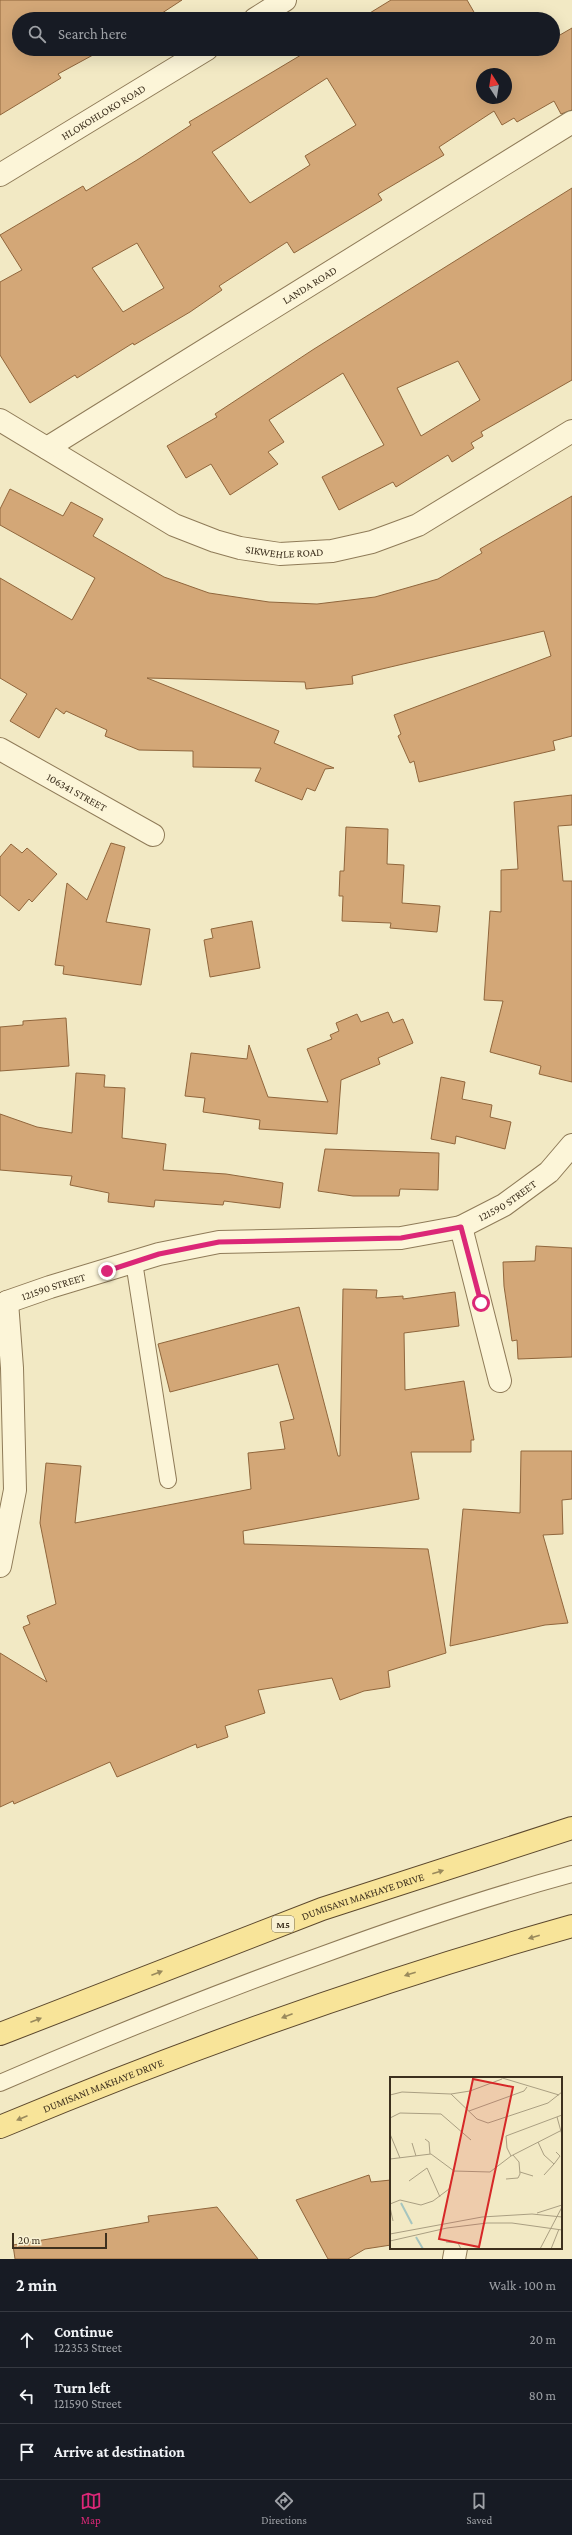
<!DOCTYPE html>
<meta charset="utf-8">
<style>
body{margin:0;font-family:"Crimson Pro",serif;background:#242831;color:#f1f3f6}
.compass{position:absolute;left:476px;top:68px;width:36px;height:36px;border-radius:50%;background:#171b24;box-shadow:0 4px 16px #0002;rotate:348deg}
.scale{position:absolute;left:12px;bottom:10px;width:95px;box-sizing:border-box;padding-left:4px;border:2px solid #3d301e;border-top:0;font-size:11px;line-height:14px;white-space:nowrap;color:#3d301e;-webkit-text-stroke:3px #f9f2d4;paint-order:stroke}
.stop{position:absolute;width:12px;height:12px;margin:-9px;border:3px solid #db2777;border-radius:50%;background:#fff}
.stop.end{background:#db2777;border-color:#fff;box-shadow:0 1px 4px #0008}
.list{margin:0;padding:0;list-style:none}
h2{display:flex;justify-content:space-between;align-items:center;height:52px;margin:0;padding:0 16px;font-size:17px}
h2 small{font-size:13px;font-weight:400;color:#9ea1a6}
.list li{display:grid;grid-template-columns:26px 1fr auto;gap:12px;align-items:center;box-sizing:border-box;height:56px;padding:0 16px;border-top:1px solid #363941}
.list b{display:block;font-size:15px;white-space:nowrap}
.list p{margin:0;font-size:13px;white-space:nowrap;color:#9ea1a6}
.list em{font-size:13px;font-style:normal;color:#9ea1a6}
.icon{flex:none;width:22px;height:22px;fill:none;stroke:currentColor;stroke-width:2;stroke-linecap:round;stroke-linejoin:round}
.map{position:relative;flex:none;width:572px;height:2259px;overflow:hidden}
.search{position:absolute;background:#171b24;box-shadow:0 4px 16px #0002;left:12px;right:12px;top:12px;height:44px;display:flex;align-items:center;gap:10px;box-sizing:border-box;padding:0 14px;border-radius:22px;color:#9ea1a6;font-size:15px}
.sheet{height:220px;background:#171b24}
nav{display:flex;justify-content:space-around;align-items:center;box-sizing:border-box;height:56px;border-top:1px solid #363941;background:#171b24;font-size:11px;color:#9ea1a6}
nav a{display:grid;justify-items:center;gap:2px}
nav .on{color:#db2777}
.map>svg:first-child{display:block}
.building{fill:#d3a777;stroke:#90663c;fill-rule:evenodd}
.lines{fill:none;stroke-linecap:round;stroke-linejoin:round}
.service-casing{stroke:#8f7b58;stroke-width:18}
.minor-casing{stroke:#8f7b58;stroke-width:24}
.primary-casing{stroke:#5c482d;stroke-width:24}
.service{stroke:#fcf5d8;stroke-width:16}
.minor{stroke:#fcf5d8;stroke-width:22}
.primary{stroke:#f8e499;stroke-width:22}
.oneway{fill:#9a8a5c}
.route{stroke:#db2777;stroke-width:5}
.labels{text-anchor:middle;stroke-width:3;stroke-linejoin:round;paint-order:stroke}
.shield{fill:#f9f2d4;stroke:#756a55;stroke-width:1}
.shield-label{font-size:10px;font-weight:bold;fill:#3d301e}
.street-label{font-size:11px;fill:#3d301e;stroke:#f9f2d4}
.inset-river{fill:none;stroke:#a6c5bf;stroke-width:2}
.inset-road{fill:none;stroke:#aa9f82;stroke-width:1}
.view{fill:#d62828;fill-opacity:0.15;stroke:#d62828;stroke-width:2}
.inset-edge{fill:none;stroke:#3d301e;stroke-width:2}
</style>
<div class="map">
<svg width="572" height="2259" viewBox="0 0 572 2259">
<rect width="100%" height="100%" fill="#f2e9c4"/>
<!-- building -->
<g class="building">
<polygon points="0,0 182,0 153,19 19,19 19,49 104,49 58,74 61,78 0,115"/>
<polygon points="391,0 467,0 478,19 360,19"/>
<path d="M 572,28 L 572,110 L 561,114 L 554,101 L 517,122 L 514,118 L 502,125 L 494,111 L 439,147 L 444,155 L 378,194 L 382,200 L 294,253 L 287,242 L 219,286 L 222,290 L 190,312 L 134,345 L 133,343 L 77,378 L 75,375 L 30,403 L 0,355 L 0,282 L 22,270 L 0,235 L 83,186 L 86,191 L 137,160 L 191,125 L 189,122 L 311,49 L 553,49 L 553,39 ZM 482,74 L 506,74 L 506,98 L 482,98 ZM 327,78 L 356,125 L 305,156 L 310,165 L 250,203 L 212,152 ZM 137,243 L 164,288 L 123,312 L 92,268 Z"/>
<path d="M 572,188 L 572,380 L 481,432 L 483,436 L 471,443 L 474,448 L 452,462 L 448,455 L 396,487 L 393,482 L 339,510 L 322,477 L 384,445 L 343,373 L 269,420 L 284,442 L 268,452 L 278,464 L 230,495 L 211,464 L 186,478 L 167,446 L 217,417 L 215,414 L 314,349 ZM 458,361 L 480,400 L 421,436 L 397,388 Z"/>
<polygon points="10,489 63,516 71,502 103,519 93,536 164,577 209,593 269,602 317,604 375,597 438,579 482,553 480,549 572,496 572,736 553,741 555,750 419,782 414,761 410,763 398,736 401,734 394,715 551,656 544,631 352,676 353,684 306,689 305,682 147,678 279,731 274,743 334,768 325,769 315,791 307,788 302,800 255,781 261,768 193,767 193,751 139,750 105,736 107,730 66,711 64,714 56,708 39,738 10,721 27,694 0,678 0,578 72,620 95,578 0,525 0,509"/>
<polygon points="572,795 572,825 558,826 563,881 572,881 572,1082 539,1074 541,1066 490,1052 503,1001 484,1000 490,911 501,912 501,870 518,869 514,802"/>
<polygon points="346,827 388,829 387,864 404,865 402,903 440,906 437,932 390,928 391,923 342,921 343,896 339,896 340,871 344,871"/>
<polygon points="111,843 125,847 106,922 150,929 141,985 63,974 64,966 55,965 67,883 87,900"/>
<polygon points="11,844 22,853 27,848 57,874 32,902 29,899 19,911 0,895 0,857"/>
<polygon points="252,921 260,968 210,977 204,940 213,938 211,929"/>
<polygon points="388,1012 393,1023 403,1019 413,1043 378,1058 380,1064 341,1080 337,1134 259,1129 260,1120 203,1112 205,1098 185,1096 191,1053 247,1059 249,1045 268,1097 328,1102 307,1049 332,1039 330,1035 339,1031 336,1023 357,1014 361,1022"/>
<polygon points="66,1018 69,1066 0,1071 0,1027 23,1025 23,1021"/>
<polygon points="76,1073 105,1075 104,1087 125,1088 122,1138 166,1144 163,1170 226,1174 283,1183 280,1208 224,1201 223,1205 155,1200 154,1207 108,1202 109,1193 70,1185 72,1176 0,1170 0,1114 37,1127 72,1133"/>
<polygon points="441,1077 465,1082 462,1099 492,1105 490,1117 511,1122 505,1149 456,1136 455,1144 431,1139"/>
<polygon points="325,1149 439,1153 438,1190 400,1189 399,1196 353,1196 318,1191"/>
<polygon points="536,1246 572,1248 572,1357 518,1359 517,1340 512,1341 504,1286 503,1262 535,1261"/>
<polygon points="343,1289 377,1290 376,1298 403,1296 403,1299 455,1292 459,1326 404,1333 405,1390 464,1381 474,1440 471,1440 471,1452 411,1452 419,1499 243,1531 244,1544 428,1549 446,1653 388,1671 390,1687 364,1691 340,1700 332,1678 258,1690 265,1713 225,1726 228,1737 197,1748 196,1744 117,1777 110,1762 14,1804 13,1801 0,1807 0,1653 47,1682 23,1627 30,1624 27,1616 56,1604 40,1523 46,1463 81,1466 75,1523 251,1489 248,1453 285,1449 280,1422 294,1419 278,1364 170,1392 158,1344 299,1307 338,1456 340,1456"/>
<polygon points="521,1451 572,1451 572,1499 562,1500 563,1534 543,1535 568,1623 545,1625 450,1646 463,1509 520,1513"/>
<polygon points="369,2175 371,2182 391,2180 391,2245 365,2249 348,2259 328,2259 296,2200"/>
<polygon points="217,2207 258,2259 15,2259 13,2245 149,2222 148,2216"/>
</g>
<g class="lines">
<!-- service casing -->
<g class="service-casing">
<g id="service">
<polyline points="134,1262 168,1480"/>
<path d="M 0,2083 C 106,2037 213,1994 322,1955 C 404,1925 487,1897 572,1874"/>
</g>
</g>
<!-- minor casing -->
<g class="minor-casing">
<g id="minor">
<polyline points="255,19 285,0"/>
<path id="s1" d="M 0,175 L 207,49"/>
<path id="s2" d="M 0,420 L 174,525 L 215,541 L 240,548 L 280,554 L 332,551 L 372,542 L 418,525 L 572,431"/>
<path id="s3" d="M 47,448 L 572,122"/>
<path id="s4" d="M 0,749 L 153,835"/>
<polyline points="461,1227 500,1381"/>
<path id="s5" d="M 7,1302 L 50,1287 L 159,1254 L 219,1242 L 401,1238 L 461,1227 L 504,1205 L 549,1172 L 572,1145"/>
<polyline points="0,1566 15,1490 12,1368 7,1302"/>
<polyline points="454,2259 456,2248"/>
</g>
</g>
<!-- primary casing -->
<g class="primary-casing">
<g id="primary">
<path id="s6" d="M 0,2034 L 322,1909 L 572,1828"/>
<path id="s7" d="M 0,2127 C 187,2049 377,1981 572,1926"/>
</g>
</g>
<!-- service -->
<use href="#service" class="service"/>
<!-- minor -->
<use href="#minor" class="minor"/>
<!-- primary -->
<use href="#primary" class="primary"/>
</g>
<!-- one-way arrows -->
<defs><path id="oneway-solid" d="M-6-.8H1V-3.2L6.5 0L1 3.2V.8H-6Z"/></defs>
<g class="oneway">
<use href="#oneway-solid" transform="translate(438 1872) rotate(-18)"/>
<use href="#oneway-solid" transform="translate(534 1937) rotate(164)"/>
<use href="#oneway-solid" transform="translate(157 1973) rotate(-21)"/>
<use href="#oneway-solid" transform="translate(410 1974) rotate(162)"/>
<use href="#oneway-solid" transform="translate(287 2016) rotate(159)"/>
<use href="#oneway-solid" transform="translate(36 2020) rotate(-21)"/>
<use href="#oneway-solid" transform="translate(22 2118) rotate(157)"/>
</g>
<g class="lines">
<!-- route -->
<polyline class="route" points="107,1271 159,1254 219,1242 401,1238 461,1227 481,1303"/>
</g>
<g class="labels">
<!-- shield labels -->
<rect class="shield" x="272" y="1916" width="22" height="16" rx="3"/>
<g class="shield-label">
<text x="283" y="1928">M5</text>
</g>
<!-- street labels -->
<g class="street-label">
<text dy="4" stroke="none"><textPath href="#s1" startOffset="121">HLOKOHLOKO ROAD</textPath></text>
<text dy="4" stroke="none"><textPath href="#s3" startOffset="309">LANDA ROAD</textPath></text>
<text dy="4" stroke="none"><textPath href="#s2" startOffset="318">SIKWEHLE ROAD</textPath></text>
<text dy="4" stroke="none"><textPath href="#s4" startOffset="88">106341 STREET</textPath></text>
<text dy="4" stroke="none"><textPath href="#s5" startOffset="517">121590 STREET</textPath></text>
<text dy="4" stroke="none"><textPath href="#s5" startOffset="49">121590 STREET</textPath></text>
<text dy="4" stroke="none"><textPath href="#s6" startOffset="388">DUMISANI MAKHAYE DRIVE</textPath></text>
<text dy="4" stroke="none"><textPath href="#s7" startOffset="111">DUMISANI MAKHAYE DRIVE</textPath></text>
</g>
</g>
<!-- overview -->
<g transform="translate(390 2077)">
<rect width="172" height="172" fill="#f2e9c4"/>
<path class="inset-river" d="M 11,126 L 22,147M 26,160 L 33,172"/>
<path class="inset-road" d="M 109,0 L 169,18M 61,17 L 80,14 L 112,2M 0,18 L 12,15 L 61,17 L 87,42 L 98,46 L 158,26 L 172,15M 79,34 L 134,14 L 137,10M 167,40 L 172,58M 0,41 L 10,36 L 51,37 L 81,63M 0,57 L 10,81M 35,62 L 39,65 L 40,77M 148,65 L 154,78 L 164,87 L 154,98M 22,66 L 26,79M 121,79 L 117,71 L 116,59 L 172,38M 0,82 L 41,77 L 64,94M 164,87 L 170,79 L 166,75M 64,94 L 100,95 L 121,79 L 172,53M 130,95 L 143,99M 116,102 L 128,101 L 130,97 L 129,85 L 123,78M 19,104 L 37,91 L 50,120M 0,127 L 10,123 L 31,128 L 43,124 L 59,112 L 64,94M 0,130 L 3,144M 147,136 L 172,128M 0,157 L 92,140 L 142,137 L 172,140M 0,164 L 57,151 L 97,146 L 122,146 L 172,153M 56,165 L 68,166 L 71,172M 150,172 L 172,130M 161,172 L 169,152"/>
<path class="view" d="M 83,2 L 123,10 L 89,170 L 49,162 Z"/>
<rect width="172" height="172" class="inset-edge"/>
</g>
</svg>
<svg class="compass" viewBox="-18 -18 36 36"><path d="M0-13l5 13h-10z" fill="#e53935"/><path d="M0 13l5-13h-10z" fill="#9ea1a6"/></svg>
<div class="scale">20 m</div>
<div class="stop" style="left:481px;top:1303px"></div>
<div class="stop end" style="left:107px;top:1271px"></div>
<div class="search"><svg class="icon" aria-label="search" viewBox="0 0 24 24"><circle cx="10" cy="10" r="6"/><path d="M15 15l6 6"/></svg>Search here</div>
</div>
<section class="sheet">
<h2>2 min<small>Walk · 100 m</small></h2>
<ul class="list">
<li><svg class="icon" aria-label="ahead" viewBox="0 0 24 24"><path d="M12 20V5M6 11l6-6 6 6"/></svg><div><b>Continue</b><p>122353 Street</p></div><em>20 m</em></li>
<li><svg class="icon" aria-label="left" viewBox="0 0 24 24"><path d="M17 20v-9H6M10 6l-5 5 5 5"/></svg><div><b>Turn left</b><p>121590 Street</p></div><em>80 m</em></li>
<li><svg class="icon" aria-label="arrive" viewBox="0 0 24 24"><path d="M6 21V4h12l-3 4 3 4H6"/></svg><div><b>Arrive at destination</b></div></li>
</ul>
</section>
<nav>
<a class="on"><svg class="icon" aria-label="map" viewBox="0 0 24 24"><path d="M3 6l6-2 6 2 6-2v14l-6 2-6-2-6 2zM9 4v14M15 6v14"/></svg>Map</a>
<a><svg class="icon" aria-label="directions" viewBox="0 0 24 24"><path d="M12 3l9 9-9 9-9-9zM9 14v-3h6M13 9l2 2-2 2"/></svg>Directions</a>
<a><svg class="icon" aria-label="saved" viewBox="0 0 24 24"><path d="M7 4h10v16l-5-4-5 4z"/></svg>Saved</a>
</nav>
